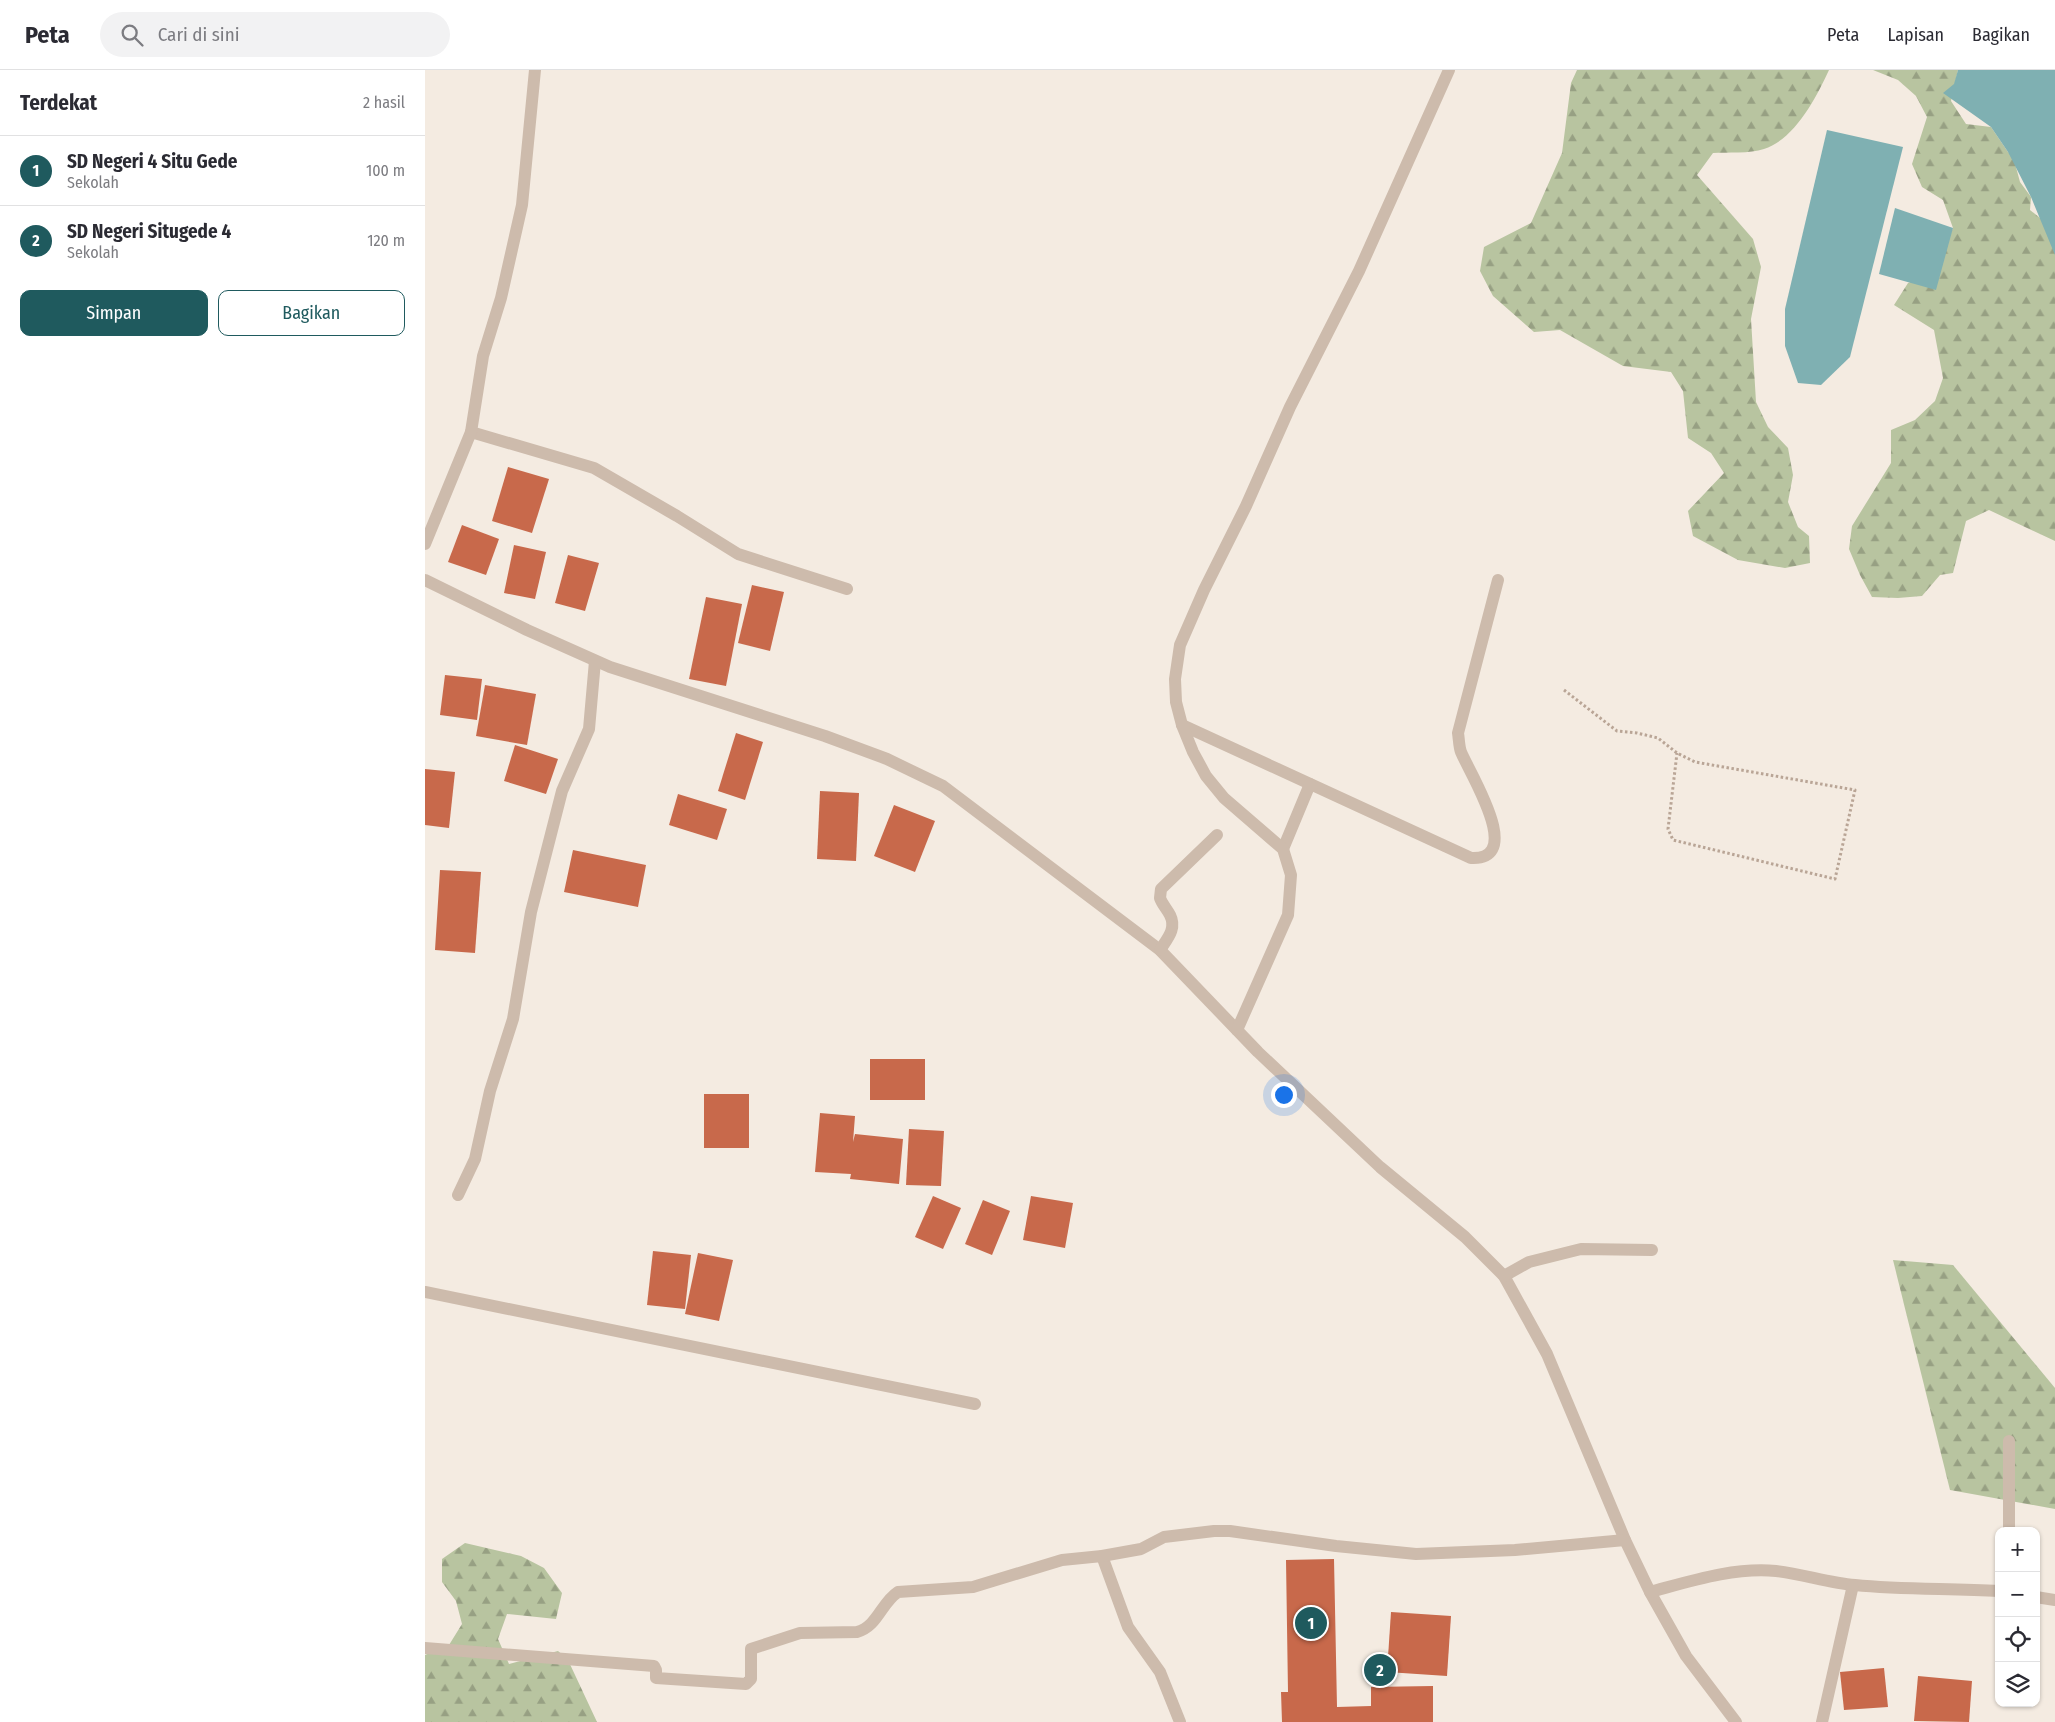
<!DOCTYPE html>
<html lang="id">
<meta charset="utf-8">
<style>
body{margin:0;font-family:"Fira Sans Condensed",sans-serif;background:#f2f2f3;color:#2b2b33}
.controls{position:absolute;right:15px;bottom:15px;display:grid;overflow:hidden;border-radius:10px;box-shadow:0 1px 4px #0004}
.controls button{width:45px;height:45px;display:grid;place-items:center;padding:0;border:0;border-bottom:1px solid #e1e1e2;background:#fff;color:#2b2b33;font:25px sans-serif}
.you{position:absolute;left:858px;top:1024px;width:18px;height:18px;margin:-12px;border:4px solid #fff;border-radius:50%;background:#1a73e8;box-shadow:0 0 0 8px #1a73e833}
.badge{display:grid;place-items:center;width:32px;height:32px;border-radius:50%;background:#1f5a5e;color:#fff;font-size:16px;font-weight:700}
.pin{position:absolute;translate:-50% -50%;border:2px solid #fff;box-shadow:0 1px 5px #0006}
.list{margin:0;padding:0;list-style:none}
h2{display:flex;justify-content:space-between;align-items:center;height:65px;margin:0;padding:0 20px;font-size:21px}
h2 small{font-size:16px;font-weight:400;color:#7c7c81}
.list li{display:grid;grid-template-columns:32px 1fr auto;gap:15px;align-items:center;box-sizing:border-box;height:70px;padding:0 20px;border-top:1px solid #e1e1e2}
.list b{display:block;font-size:19px;white-space:nowrap}
.list p{margin:0;font-size:16px;white-space:nowrap;color:#7c7c81}
.list em{font-size:16px;font-style:normal;color:#7c7c81}
.actions{display:flex;gap:10px;padding:15px 20px}
.actions a{flex:1;padding:11px 0;border:1px solid #1f5a5e;border-radius:10px;text-align:center;font-size:18px;color:#1f5a5e}
.actions .main{background:#1f5a5e;color:#fff}
.icon{flex:none;width:28px;height:28px;fill:none;stroke:currentColor;stroke-width:2;stroke-linecap:round;stroke-linejoin:round}
.map{position:relative;flex:none;width:1630px;height:1652px;overflow:hidden}
header{display:flex;align-items:center;gap:30px;box-sizing:border-box;height:70px;padding:0 25px;background:#fff;border-bottom:1px solid #e1e1e2}
header strong{font-size:24px}
nav{display:flex;gap:28px;margin-inline-start:auto;font-size:18px}
.search{width:350px;height:45px;background:#f2f2f3;display:flex;align-items:center;gap:12px;box-sizing:border-box;padding:0 18px;border-radius:28px;color:#7c7c81;font-size:19px}
main{display:flex}
aside{flex:1;background:#fff}
.map>svg:first-child{display:block}
.forest{fill:url(#forest-firs)}
.water{fill:#7fb0b2}
.building{fill:#c8694b}
.lines{fill:none;stroke-linecap:round;stroke-linejoin:round}
.path{stroke:#b9a596;stroke-width:3;stroke-dasharray:2.5 2.5;stroke-linecap:butt}
.minor{stroke:#cdbbac;stroke-width:12}
</style>
<header>
<strong>Peta</strong>
<div class="search"><svg class="icon" aria-label="search" viewBox="0 0 24 24"><circle cx="10" cy="10" r="6"/><path d="M15 15l6 6"/></svg>Cari di sini</div>
<nav><a>Peta</a><a>Lapisan</a><a>Bagikan</a></nav>
</header>
<main>
<aside>
<h2>Terdekat<small>2 hasil</small></h2>
<ul class="list">
<li><span class="badge">1</span><div><b>SD Negeri 4 Situ Gede</b><p>Sekolah</p></div><em>100 m</em></li>
<li><span class="badge">2</span><div><b>SD Negeri Situgede 4</b><p>Sekolah</p></div><em>120 m</em></li>
</ul>
<div class="actions"><a class="main">Simpan</a><a>Bagikan</a></div>
</aside>
<div class="map">
<svg width="1630" height="1652" viewBox="0 0 1630 1652">
<defs>
<pattern id="forest-firs" width="22" height="20" patternUnits="userSpaceOnUse" patternTransform="scale(1.25)"><rect width="22" height="20" fill="#b8c4a0"/><path d="M5 1l3.5 6h-7zM16 11l3.5 6h-7z" fill="#97a083"/></pattern>
</defs>
<rect width="100%" height="100%" fill="#f4ebe1"/>
<!-- forest -->
<g class="forest">
<path d="M 1152,0 L 1404,0 C 1391,28 1370,69 1339,79 C 1325,84 1302,82 1288,83 L 1272,105 L 1328,169 L 1336,197 L 1326,249 L 1331,332 L 1343,357 L 1363,378 L 1368,405 L 1363,432 L 1373,457 L 1384,466 L 1385,493 L 1360,498 L 1313,490 L 1268,466 L 1263,441 L 1299,403 L 1286,383 L 1263,368 L 1258,321 L 1246,302 L 1198,296 L 1135,260 L 1109,262 L 1068,226 L 1055,201 L 1059,177 L 1106,153 L 1137,83 L 1146,13 Z"/>
<polygon points="1448,0 1533,0 1526,31 1541,54 1566,57 1583,82 1588,86 1595,112 1606,127 1605,140 1630,160 1630,471 1564,440 1541,451 1528,503 1515,505 1497,526 1473,528 1447,527 1435,505 1424,479 1427,456 1466,393 1466,360 1490,350 1510,331 1518,308 1509,260 1469,235 1483,213 1507,203 1528,158 1518,130 1497,117 1487,94 1502,47 1491,26 1473,10"/>
<polygon points="1468,1190 1528,1195 1630,1318 1630,1439 1525,1420"/>
<polygon points="40,1473 96,1486 119,1498 137,1523 131,1549 82,1544 73,1569 84,1594 133,1581 143,1590 172,1652 0,1652 0,1585 24,1575 37,1554 31,1531 17,1512 17,1489"/>
</g>
<!-- water -->
<g class="water">
<polygon points="1533,0 1630,0 1630,185 1606,127 1583,82 1566,57 1518,23 1529,14"/>
<polygon points="1402,60 1478,77 1425,287 1396,315 1373,313 1360,276 1360,239"/>
<polygon points="1470,138 1528,158 1511,220 1454,204"/>
</g>
<!-- building -->
<g class="building">
<polygon points="83,397 124,409 107,463 67,451"/>
<polygon points="37,455 74,469 61,505 23,492"/>
<polygon points="89,475 121,482 110,529 79,523"/>
<polygon points="143,485 174,493 160,541 130,533"/>
<polygon points="327,515 359,522 345,581 313,573"/>
<polygon points="281,527 317,534 301,616 264,609"/>
<polygon points="20,605 57,609 52,650 15,645"/>
<polygon points="60,615 111,624 102,675 51,666"/>
<polygon points="311,663 338,672 320,730 293,721"/>
<polygon points="90,675 133,689 121,724 79,711"/>
<polygon points="0,699 30,702 24,758 0,755"/>
<polygon points="395,721 434,723 431,791 392,789"/>
<polygon points="253,724 302,739 292,770 244,755"/>
<polygon points="469,735 510,751 490,802 449,786"/>
<polygon points="148,780 221,795 213,837 139,822"/>
<polygon points="15,800 56,802 50,883 10,880"/>
<rect x="445" y="989" width="55" height="41"/>
<rect x="279" y="1024" width="45" height="54"/>
<polygon points="395,1043 430,1046 428,1072 430,1064 478,1069 474,1114 425,1109 426,1104 390,1102"/>
<polygon points="484,1059 519,1061 516,1116 481,1115"/>
<polygon points="508,1126 536,1138 518,1179 490,1167"/>
<polygon points="606,1126 648,1133 640,1178 598,1170"/>
<polygon points="558,1130 585,1141 567,1185 540,1174"/>
<polygon points="228,1181 266,1185 260,1239 222,1235"/>
<polygon points="273,1183 308,1190 294,1251 260,1244"/>
<polygon points="909,1489 912,1637 946,1636 946,1617 1008,1616 1008,1652 857,1652 856,1622 863,1622 861,1490"/>
<polygon points="966,1542 1026,1546 1022,1606 962,1602"/>
<polygon points="1459,1598 1463,1637 1419,1640 1415,1602"/>
<polygon points="1493,1606 1547,1611 1544,1652 1489,1651"/>
</g>
<g class="lines">
<!-- path -->
<polyline class="path" points="1139,620 1192,661 1212,663 1233,668 1252,683 1270,692 1430,720 1410,809 1248,770 1243,759 1252,683"/>
<!-- minor -->
<g class="minor">
<polyline points="46,362 169,398 252,446 313,484 422,519"/>
<polyline points="0,474 46,362 58,286 76,228 97,135 110,0"/>
<polyline points="0,510 102,560 185,597 400,666 462,689 518,716 735,880 833,982 955,1097 1040,1167 1079,1206 1122,1284 1200,1470 1225,1522 1261,1586 1311,1652"/>
<path d="M 757,655 L 1046,788 C 1101,791 1044,702 1036,682 C 1034,677 1034,669 1033,663 L 1073,510"/>
<polyline points="858,779 885,714"/>
<path d="M 735,880 C 742,869 752,859 745,845 C 742,839 737,834 735,828 L 736,819 L 792,765"/>
<polyline points="812,960 863,845 866,805 858,779 799,728 781,706 768,682 757,655 751,632 750,609 755,575 779,520 821,436 865,337 934,201 1024,0"/>
<polyline points="33,1125 50,1089 65,1021 88,949 106,842 137,721 164,659 170,591"/>
<polyline points="1079,1206 1104,1192 1156,1179 1227,1180"/>
<polyline points="0,1222 550,1334"/>
<polyline points="1584,1371 1584,1461"/>
<polyline points="677,1486 703,1557 735,1602 755,1652"/>
<path d="M 1225,1522 C 1266,1511 1309,1497 1351,1501 C 1378,1504 1404,1513 1430,1515 C 1478,1520 1526,1518 1574,1521"/>
<polyline points="1611,1527 1630,1530"/>
<path d="M 0,1578 L 229,1596 L 231,1600 L 231,1608 L 321,1614 L 326,1609 L 326,1579 L 375,1563 L 432,1562 C 453,1556 456,1533 473,1522 L 548,1517 L 637,1490 L 677,1486 L 716,1479 L 739,1467 L 789,1461 L 805,1461 L 911,1476 L 991,1484 L 1090,1480 L 1200,1470"/>
<polyline points="1397,1652 1428,1515"/>
</g>
</g>
</svg>
<div class="controls">
<button>+</button>
<button>−</button>
<button><svg class="icon" aria-label="locate" viewBox="0 0 24 24"><circle cx="12" cy="12" r="6"/><path d="M12 2v4M12 18v4M2 12h4M18 12h4"/></svg></button>
<button><svg class="icon" aria-label="layers" viewBox="0 0 24 24"><path d="M12 4l9 5-9 5-9-5zM3 14l9 5 9-5"/></svg></button>
</div>
<div class="you"></div>
<div class="pin badge" style="left:886px;top:1553px">1</div>
<div class="pin badge" style="left:955px;top:1600px">2</div>
</div>
</main>
